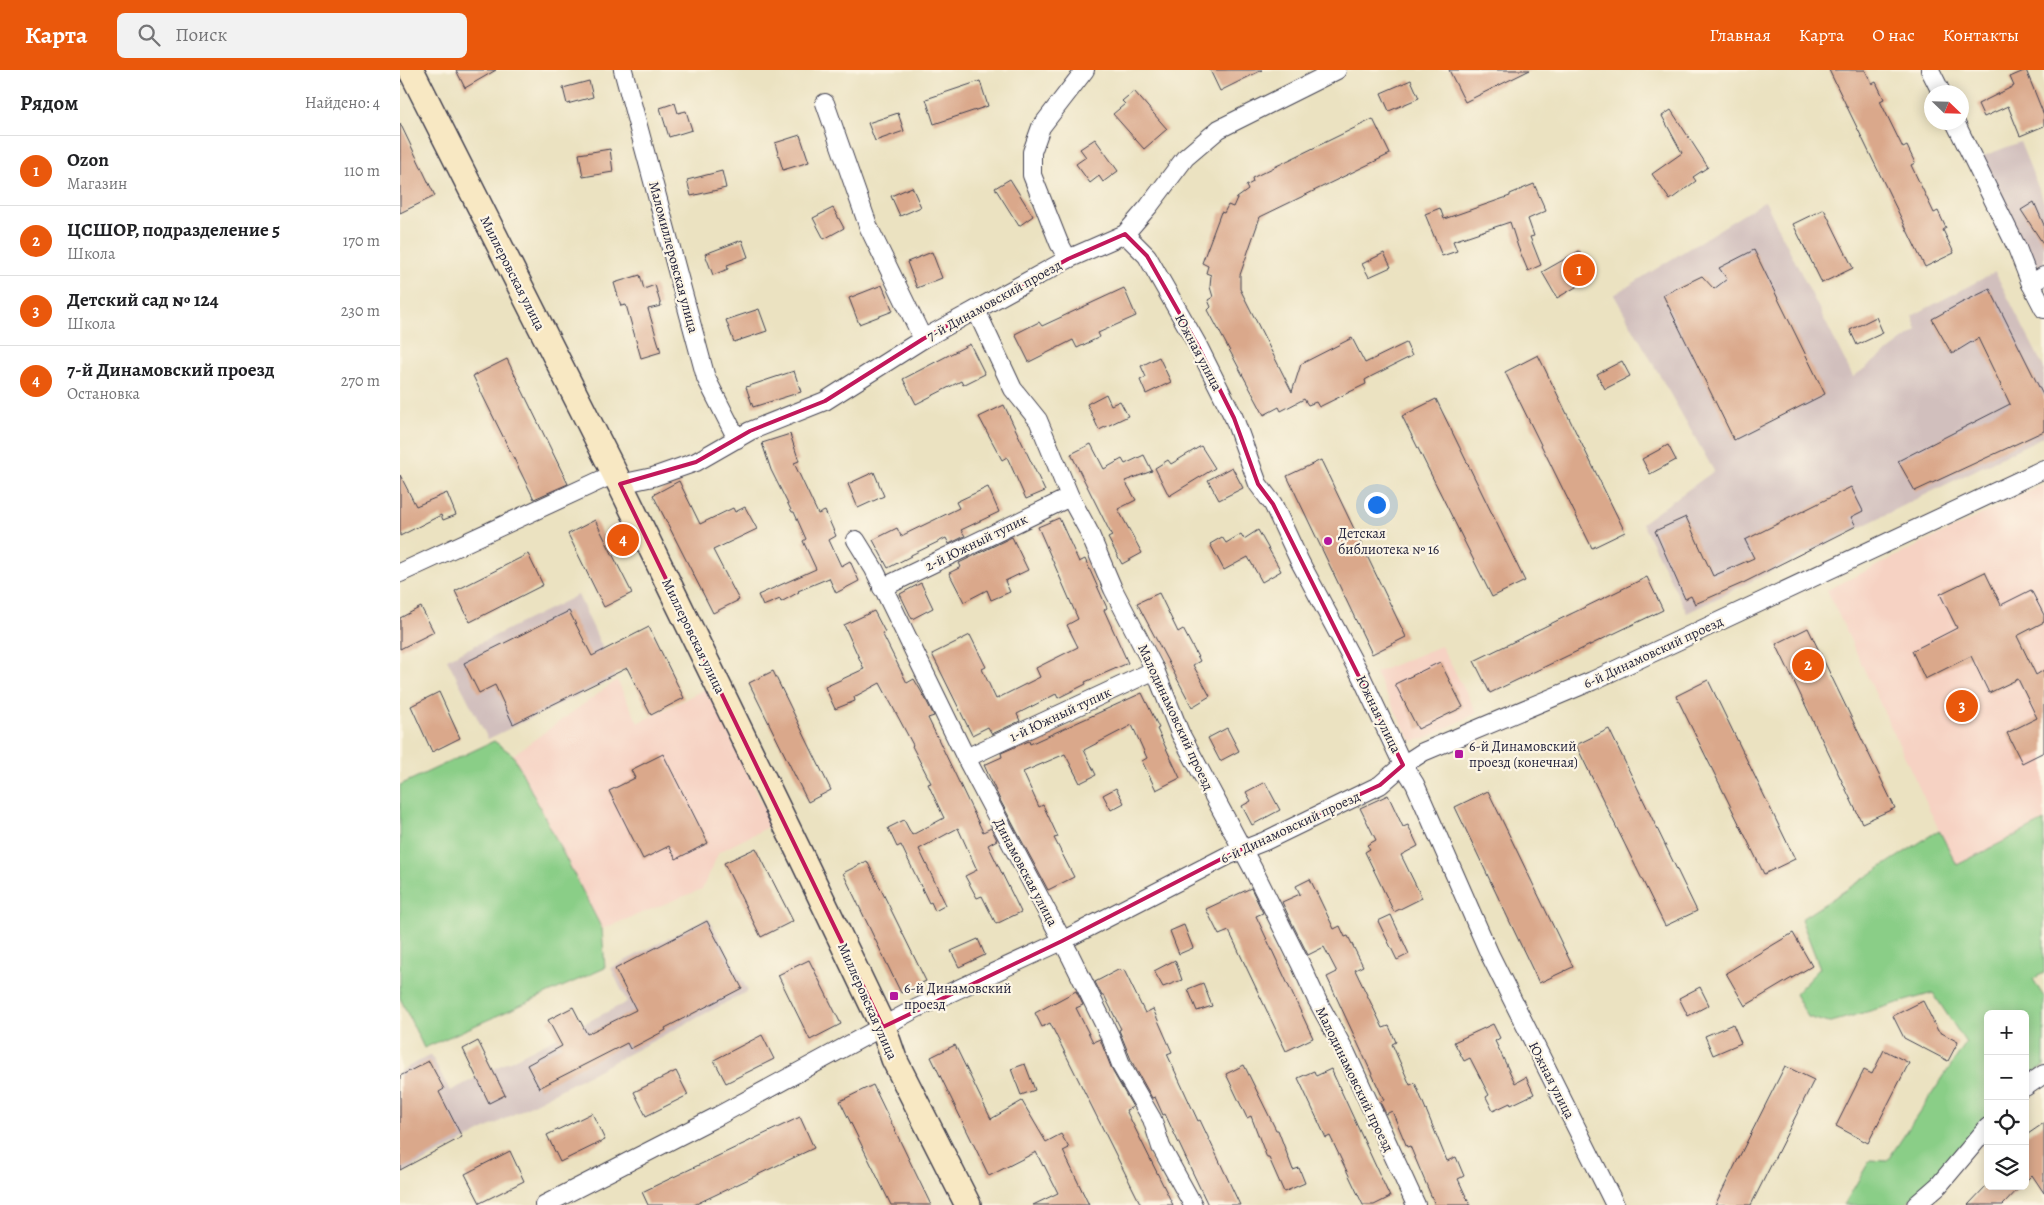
<!DOCTYPE html>
<html lang="ru">
<meta charset="utf-8">
<style>
body{margin:0;font-family:Alegreya,serif;background:#f2f2f2;color:#202124}
.controls{position:absolute;right:15px;bottom:15px;display:grid;overflow:hidden;border-radius:8px;box-shadow:0 2px 12px #0003}
.controls button{width:45px;height:45px;display:grid;place-items:center;padding:0;border:0;border-bottom:1px solid #e0e0e0;background:#fff;color:#202124;font:25px sans-serif}
.compass{position:absolute;left:1524px;top:15px;width:45px;height:45px;border-radius:50%;background:#fff;box-shadow:0 2px 12px #0003;rotate:113deg}
.you{position:absolute;left:976px;top:434px;width:18px;height:18px;margin:-12px;border:4px solid #fff;border-radius:50%;background:#1a73e8;box-shadow:0 0 0 8px #1a73e833}
.badge{display:grid;place-items:center;width:32px;height:32px;border-radius:50%;background:#ea580c;color:#fff;font-size:16px;font-weight:700}
.pin{position:absolute;translate:-50% -50%;border:2px solid #fff;box-shadow:0 1px 5px #0006}
.list{margin:0;padding:0;list-style:none}
h2{display:flex;justify-content:space-between;align-items:center;height:65px;margin:0;padding:0 20px;font-size:21px}
h2 small{font-size:16px;font-weight:400;color:#757577}
.list li{display:grid;grid-template-columns:32px 1fr auto;gap:15px;align-items:center;box-sizing:border-box;height:70px;padding:0 20px;border-top:1px solid #e0e0e0}
.list b{display:block;font-size:19px;white-space:nowrap}
.list p{margin:0;font-size:16px;white-space:nowrap;color:#757577}
.list em{font-size:16px;font-style:normal;color:#757577}
.icon{flex:none;width:28px;height:28px;fill:none;stroke:currentColor;stroke-width:2;stroke-linecap:round;stroke-linejoin:round}
.map{position:relative;flex:none;width:1644px;height:1135px;overflow:hidden}
header{display:flex;align-items:center;gap:30px;box-sizing:border-box;height:70px;padding:0 25px;background:#ea580c;color:#fff}
header strong{font-size:24px}
nav{display:flex;gap:28px;margin-inline-start:auto;font-size:18px}
.search{width:350px;height:45px;background:#f2f2f2;display:flex;align-items:center;gap:12px;box-sizing:border-box;padding:0 18px;border-radius:8px;color:#757577;font-size:19px}
main{display:flex}
aside{flex:1;background:#fff}
.map>svg:first-child{display:block}
.built{fill:#f6d2c3}
.industrial{fill:#d1bfbd}
.green{fill:#8ace87;stroke:#567861}
.building{fill:#daa88b}
.lines{fill:none;stroke-linecap:round;stroke-linejoin:round}
.street-casing{stroke:#403f4f;stroke-width:20}
.secondary-casing{stroke:#403f4f;stroke-width:28}
.street{stroke:#fff;stroke-width:18}
.secondary{stroke:#f8e8c3;stroke-width:25}
.marked{fill:none;stroke:#c2185b;stroke-width:4;stroke-linejoin:round}
.poi-dot{fill:#b5179e;stroke:#fcf5e5;stroke-width:2}
.labels{text-anchor:middle;stroke-width:4.5;stroke-linejoin:round;paint-order:stroke}
.street-label{font-size:14px;fill:#22223b;stroke:#fcf5e5}
.poi-label{font-size:14px;fill:#22223b;stroke:#fcf5e5;text-anchor:start}
</style>
<header>
<strong>Карта</strong>
<div class="search"><svg class="icon" aria-label="search" viewBox="0 0 24 24"><circle cx="10" cy="10" r="6"/><path d="M15 15l6 6"/></svg>Поиск</div>
<nav><a>Главная</a><a>Карта</a><a>О нас</a><a>Контакты</a></nav>
</header>
<main>
<aside>
<h2>Рядом<small>Найдено: 4</small></h2>
<ul class="list">
<li><span class="badge">1</span><div><b>Ozon</b><p>Магазин</p></div><em>110 m</em></li>
<li><span class="badge">2</span><div><b>ЦСШОР, подразделение 5</b><p>Школа</p></div><em>170 m</em></li>
<li><span class="badge">3</span><div><b>Детский сад № 124</b><p>Школа</p></div><em>230 m</em></li>
<li><span class="badge">4</span><div><b>7-й Динамовский проезд</b><p>Остановка</p></div><em>270 m</em></li>
</ul>
</aside>
<div class="map">
<svg width="1644" height="1135" viewBox="0 0 1644 1135">
<rect width="100%" height="100%" fill="#fcf5e5"/>
<filter id="ink" filterUnits="userSpaceOnUse"><feTurbulence type="fractalNoise" baseFrequency=".02" numOctaves="2"/><feDisplacementMap in="SourceGraphic" scale="10" xChannelSelector="R" yChannelSelector="G"/><feConvolveMatrix kernelMatrix="1 2 1 2 8 2 1 2 1" color-interpolation-filters="sRGB"/></filter>
<filter id="wash" filterUnits="userSpaceOnUse"><feTurbulence type="fractalNoise" baseFrequency=".0096" numOctaves="4" result="noise"/><feDisplacementMap in="SourceGraphic" scale="20" xChannelSelector="R" yChannelSelector="G"/><feGaussianBlur stdDeviation="1.12" result="paint"/><feColorMatrix in="noise" values="0 0 0 0 0 0 0 0 0 0 0 0 0 0 0 0 0 1.4 0 .05"/><feComposite in="paint" operator="in"/></filter>
<g filter="url(#wash)">
<rect width="100%" height="100%" fill="#ebe2c1"/>
<!-- built -->
<g class="built">
<polygon points="1644,414 1644,751 1557,795 1539,760 1427,520"/>
<polygon points="1041,576 1077,643 1024,669 1011,671 975,603"/>
<polygon points="217,610 238,653 307,618 372,755 319,782 302,819 202,859 113,685"/>
</g>
<!-- industrial -->
<g class="industrial">
<polygon points="1620,72 1644,132 1644,194 1641,195 1632,193 1581,87"/>
<polygon points="1365,131 1453,307 1517,260 1512,246 1595,202 1644,298 1644,366 1287,543 1242,453 1314,401 1214,225"/>
<polygon points="178,525 216,607 88,669 47,589"/>
<polygon points="308,848 348,921 0,1104 0,1001 31,985 50,1021 227,932 211,898"/>
</g>
<!-- green -->
<g class="green">
<polygon points="94,671 113,685 202,859 205,898 24,978 0,928 0,715"/>
<polygon points="1644,751 1644,903 1633,909 1644,927 1644,996 1625,1009 1625,944 1588,944 1588,1045 1533,1107 1505,1135 1444,1135 1470,1090 1487,1091 1566,973 1533,923 1428,953 1408,947 1395,924 1420,898 1401,849 1539,760 1557,795"/>
</g>
<g id="blocks">
<!-- building -->
<g class="building">
<polygon points="56,0 96,0 65,18"/>
<polygon points="810,0 862,0 820,21"/>
<polygon points="1049,0 1130,0 1065,32"/>
<polygon points="1429,0 1465,0 1472,14 1476,12 1484,29 1480,31 1503,78 1507,76 1515,93 1511,95 1534,143 1538,141 1546,158 1543,160 1554,183 1525,197"/>
<polygon points="1626,0 1644,45 1644,56 1620,66 1608,36 1584,47 1578,34 1614,16 1610,7"/>
<polygon points="1011,10 1019,28 989,41 981,23"/>
<polygon points="189,11 193,27 167,34 163,18"/>
<polygon points="580,11 588,36 534,54 526,29"/>
<polygon points="734,21 767,59 744,79 713,44 725,34 722,31"/>
<polygon points="275,33 278,43 286,41 292,60 269,67 260,38"/>
<polygon points="1271,40 1308,97 1293,107 1296,111 1270,130 1252,104 1282,83 1262,46"/>
<polygon points="498,43 504,61 475,71 468,53"/>
<polygon points="973,49 990,84 860,147 840,205 840,219 892,322 901,294 952,268 965,293 1006,273 1012,286 972,306 965,310 966,314 919,337 916,332 908,335 904,329 881,341 879,337 864,345 808,240 811,237 808,230 813,227 810,217 811,205 806,203 808,196 802,193 821,142 824,143 828,135 833,137 837,128 848,120 846,116 853,112 852,108"/>
<polygon points="0,53 35,126 0,143"/>
<polygon points="400,65 409,92 383,100 375,73"/>
<polygon points="695,69 718,101 703,112 699,106 690,113 676,94 686,87 680,79"/>
<polygon points="210,79 213,102 183,107 179,84"/>
<polygon points="322,101 326,118 291,126 287,110"/>
<polygon points="610,109 633,146 619,156 595,118"/>
<polygon points="1134,114 1146,141 1128,149 1134,166 1130,167 1141,195 1128,201 1118,177 1110,152 1053,171 1057,181 1042,186 1025,144 1040,138 1044,149 1110,126 1110,124"/>
<polygon points="512,117 521,137 500,146 491,126"/>
<polygon points="1634,132 1644,155 1644,175 1621,140"/>
<polygon points="433,138 444,158 424,169 413,148"/>
<polygon points="1424,139 1453,198 1422,213 1393,154"/>
<polygon points="342,170 348,187 327,195 328,199 313,205 305,184"/>
<polygon points="1354,180 1425,324 1334,370 1263,225 1302,206 1314,219 1327,209 1319,198"/>
<polygon points="1179,181 1193,207 1157,228 1142,202"/>
<polygon points="532,182 542,208 517,218 507,192"/>
<polygon points="984,183 991,197 969,207 962,194"/>
<polygon points="240,205 244,219 255,215 261,236 248,239 261,282 241,288 226,235 221,236 214,213"/>
<polygon points="482,215 493,241 459,254 449,228"/>
<polygon points="724,218 736,246 698,263 700,267 677,278 673,270 629,292 615,264 639,252 642,256"/>
<polygon points="1590,219 1644,327 1644,361 1515,421 1498,391 1610,334 1578,268 1552,284 1532,249 1561,233"/>
<polygon points="359,239 367,261 334,272 326,250"/>
<polygon points="1476,247 1483,263 1457,275 1450,260"/>
<polygon points="570,274 585,304 563,315 561,311 516,334 503,309"/>
<polygon points="1138,285 1225,462 1192,478 1105,302"/>
<polygon points="759,287 771,312 746,324 740,310 746,307 741,296"/>
<polygon points="107,289 168,414 134,429 73,306"/>
<polygon points="1222,291 1230,306 1205,319 1197,304"/>
<polygon points="394,301 401,322 353,337 346,317"/>
<polygon points="706,324 711,335 720,331 728,346 699,360 687,334"/>
<polygon points="1036,329 1125,511 1092,527 1002,346"/>
<polygon points="604,335 645,421 626,429 607,387 602,390 579,347"/>
<polygon points="390,364 399,391 394,393 418,444 425,441 436,466 429,470 441,496 450,491 459,511 436,523 429,508 398,521 399,522 381,532 380,529 363,536 358,525 416,499 403,471 406,469 394,442 392,442 371,400 362,373"/>
<polygon points="691,374 704,399 722,389 725,394 744,385 752,401 725,411 736,430 718,439 742,483 722,494 708,468 712,466 671,384"/>
<polygon points="1268,375 1276,390 1250,404 1242,389"/>
<polygon points="801,376 815,398 769,426 755,398 768,390 771,394"/>
<polygon points="921,390 1006,567 972,584 887,406"/>
<polygon points="832,397 843,418 819,430 808,410"/>
<polygon points="474,402 484,426 458,438 448,414"/>
<polygon points="0,405 16,436 47,423 56,445 43,450 41,445 0,466"/>
<polygon points="279,411 300,454 333,438 335,442 345,437 357,459 313,480 339,530 313,543 253,425"/>
<polygon points="588,417 599,442 561,460 565,466 549,474 546,468 511,485 511,486 488,498 473,470 497,458 501,466 559,438 556,432"/>
<polygon points="1451,417 1463,441 1451,447 1456,456 1343,513 1295,534 1291,526 1285,529 1255,461 1286,447 1313,506 1354,488 1345,470"/>
<polygon points="659,448 679,492 685,489 707,538 704,540 728,593 685,612 686,614 658,628 656,624 617,644 620,651 592,664 588,657 572,665 532,584 570,565 586,597 582,599 596,629 640,607 636,598 678,577 667,555 678,549 638,457"/>
<polygon points="195,450 232,523 204,537 168,464"/>
<polygon points="858,460 881,501 862,512 848,487 824,500 810,474 822,467 826,473 841,464 844,469"/>
<polygon points="612,467 628,500 605,511 610,522 591,530 587,520 564,532 549,503 561,497 559,493"/>
<polygon points="128,484 143,515 70,552 55,521"/>
<polygon points="1585,502 1601,535 1631,520 1644,545 1644,552 1617,566 1636,605 1644,600 1644,682 1622,693 1607,663 1637,648 1618,609 1589,623 1571,586 1525,609 1512,581 1557,558 1540,524"/>
<polygon points="1247,507 1263,540 1090,623 1074,591"/>
<polygon points="521,513 533,538 512,549 500,524"/>
<polygon points="759,523 778,562 783,559 800,591 793,595 810,626 792,637 737,533"/>
<polygon points="21,537 34,562 0,579 0,548"/>
<polygon points="169,541 192,586 249,557 284,628 251,645 227,598 113,654 95,615 79,623 64,593"/>
<polygon points="474,541 485,562 482,563 507,613 514,609 525,628 534,646 528,648 583,762 591,758 597,770 588,775 621,842 596,854 582,826 577,828 565,806 577,800 558,758 519,779 546,835 535,841 531,832 529,833 501,775 497,777 488,758 504,750 512,765 544,748 528,714 531,713 512,676 513,675 480,613 454,627 455,631 435,639 425,617 464,599 444,555"/>
<polygon points="1408,558 1495,738 1462,753 1376,574"/>
<polygon points="1040,592 1063,637 1018,659 995,614"/>
<polygon points="373,601 431,720 408,732 349,613"/>
<polygon points="1308,610 1395,789 1364,804 1276,626"/>
<polygon points="39,622 60,668 32,682 11,636"/>
<polygon points="742,623 759,658 757,659 780,708 756,720 742,691 747,688 732,655 684,680 696,705 680,713 665,684 623,702 639,737 643,735 658,767 654,768 674,807 648,820 600,730 584,695 602,687 601,683 629,671 630,674"/>
<polygon points="827,658 839,681 820,691 808,668"/>
<polygon points="1209,659 1297,841 1265,856 1176,675"/>
<polygon points="263,684 308,773 276,789 269,776 243,789 209,721 235,708 231,700"/>
<polygon points="865,712 880,740 852,755 842,736 851,731 846,722"/>
<polygon points="716,718 724,733 711,740 703,725"/>
<polygon points="1088,721 1173,897 1139,913 1055,737"/>
<polygon points="988,725 1003,757 1008,755 1018,776 1001,785 1022,828 994,842 965,782 970,779 967,775 976,770 960,738"/>
<polygon points="356,778 393,851 361,867 324,793"/>
<polygon points="467,791 526,911 501,923 443,803"/>
<polygon points="910,809 934,859 940,856 945,867 948,866 963,896 955,900 983,958 989,956 996,972 992,974 1010,1015 1015,1013 1047,1091 1056,1087 1064,1106 1058,1109 1070,1135 1035,1135 1010,1076 1007,1077 992,1041 986,1044 980,1032 984,1030 927,907 937,902 924,877 908,885 890,849 882,832 900,824 896,816"/>
<polygon points="851,818 863,843 856,846 913,968 886,981 829,861 819,865 806,839"/>
<polygon points="991,845 1009,884 997,890 978,851"/>
<polygon points="307,851 342,918 265,958 266,960 230,979 227,973 139,1018 127,995 162,976 148,950 173,937 187,964 236,940 215,899"/>
<polygon points="784,855 793,878 779,884 770,861"/>
<polygon points="1393,863 1412,896 1345,936 1326,903"/>
<polygon points="578,869 585,885 559,897 551,881"/>
<polygon points="409,890 441,954 410,970 378,905"/>
<polygon points="775,890 782,910 763,917 754,901"/>
<polygon points="720,899 721,901 724,900 745,943 753,939 772,982 767,984 798,1051 800,1050 840,1135 808,1135 765,1044 763,1045 755,1027 752,1028 732,992 719,960 721,959 704,925 702,926 695,912"/>
<polygon points="803,913 812,936 797,941 788,919"/>
<polygon points="1300,917 1309,935 1288,946 1279,928"/>
<polygon points="676,921 683,935 676,938 693,972 700,969 701,972 713,1002 733,1037 726,1040 773,1135 741,1135 650,953 642,957 635,943"/>
<polygon points="1523,931 1538,961 1558,972 1548,991 1504,968 1493,946"/>
<polygon points="1093,954 1100,968 1095,971 1115,1013 1126,1007 1134,1024 1111,1035 1110,1033 1093,1041 1086,1027 1089,1025 1070,988 1064,991 1054,972"/>
<polygon points="1333,954 1341,973 1313,985 1305,966"/>
<polygon points="362,965 374,989 326,1013 314,990"/>
<polygon points="78,971 105,1025 89,1033 63,979"/>
<polygon points="555,975 591,1049 622,1031 646,1072 661,1064 669,1078 663,1081 689,1135 633,1135 658,1123 644,1095 643,1096 636,1082 589,1106 531,987"/>
<polygon points="1484,980 1509,993 1468,1073 1436,1056 1464,1000 1472,1004"/>
<polygon points="29,991 44,1019 39,1022 62,1067 0,1100 0,1006"/>
<polygon points="625,994 635,1020 621,1025 611,999"/>
<polygon points="844,995 876,1060 878,1060 893,1100 899,1098 905,1113 884,1122 869,1088 867,1088 851,1046 847,1048 826,1004"/>
<polygon points="1385,996 1414,1010 1351,1135 1315,1135"/>
<polygon points="931,999 990,1127 974,1135 963,1135 930,1066 926,1068 898,1008 914,1001 916,1006"/>
<polygon points="276,1001 288,1025 246,1046 234,1022"/>
<polygon points="473,1015 531,1135 491,1135 440,1031"/>
<polygon points="192,1043 205,1070 160,1092 147,1065"/>
<polygon points="400,1047 414,1078 294,1135 248,1135 242,1122"/>
<polygon points="1644,1053 1644,1123 1632,1105 1625,1112 1625,1066"/>
<polygon points="110,1081 124,1111 80,1133 65,1104"/>
<polygon points="1586,1116 1621,1116 1603,1135 1568,1135"/>
</g>
</g>
</g>
<g filter="url(#ink)">
<use href="#blocks" fill-opacity="0" stroke="#403f4f" stroke-width="1"/>
<g class="lines">
<!-- street casing -->
<g class="street-casing">
<g id="street">
<polyline points="223,0 306,308 337,369"/>
<polyline points="1530,0 1541,22"/>
<polyline points="425,33 469,158 523,269"/>
<polyline points="1555,52 1617,178 1631,214 1644,239"/>
<polyline points="725,164 747,186 797,274 834,348 858,414 873,434 900,492 961,606 1003,695 1015,714 1090,885 1215,1135"/>
<polyline points="668,189 659,173 632,105 632,82 641,57 685,0"/>
<polyline points="1631,214 1644,206"/>
<polyline points="576,240 613,319 638,350 670,427 688,460 713,519 755,600 780,663 853,799 901,895 917,930 946,983 1016,1135"/>
<polyline points="220,414 253,407 296,392 350,361 425,331 523,269 668,189 725,164 749,136 785,88 819,59 937,0"/>
<polyline points="456,470 474,499 566,688 671,887 711,968 722,997 752,1049 761,1077 793,1135"/>
<polyline points="0,503 214,404"/>
<polyline points="482,518 670,427"/>
<polyline points="566,688 755,600"/>
<polyline points="1625,1017 1644,1004"/>
<polyline points="144,1135 318,1046 513,940 662,871 827,786 865,771 980,715 1003,695 1023,682 1192,611 1644,399"/>
<polyline points="1516,1135 1539,1115 1588,1057"/>
</g>
</g>
<!-- secondary casing -->
<g class="secondary-casing">
<polyline id="secondary" points="11,0 220,414 402,788 483,957 494,989 568,1135"/>
</g>
<!-- street -->
<use href="#street" class="street"/>
<!-- secondary -->
<use href="#secondary" class="secondary"/>
</g>
</g>
<!-- marked area -->
<path class="marked" d="M 725,164 L 747,186 L 797,274 L 834,348 L 858,414 L 873,434 L 1003,695 L 980,715 L 827,786 L 662,871 L 483,957 L 220,414 L 296,392 L 350,361 L 425,331 L 523,269 L 668,189 Z"/>
<!-- markers -->
<g class="poi-dot">
<circle cx="928" cy="471" r="5"/>
<rect x="1054" y="679" width="10" height="10" rx="2.5"/>
<rect x="489" y="921" width="10" height="10" rx="2.5"/>
</g>
<g class="labels">
<!-- street labels -->
<g class="street-label">
<text transform="translate(274 187) rotate(75)" y="5">Маломиллеровская улица</text>
<text transform="translate(113 203) rotate(63)" y="5">Миллеровская улица</text>
<text transform="translate(594 230) rotate(-29)" y="5">7-й Динамовский проезд</text>
<text transform="translate(799 282) rotate(62)" y="5">Южная улица</text>
<text transform="translate(576 472) rotate(-26)" y="5">2-й Южный тупик</text>
<text transform="translate(294 566) rotate(64)" y="5">Миллеровская улица</text>
<text transform="translate(1253 582) rotate(-25)" y="5">6-й Динамовский проезд</text>
<text transform="translate(660 644) rotate(-25)" y="5">1-й Южный тупик</text>
<text transform="translate(979 644) rotate(64)" y="5">Южная улица</text>
<text transform="translate(776 647) rotate(65)" y="5">Малодинамовский проезд</text>
<text transform="translate(890 757) rotate(-25)" y="5">6-й Динамовский проезд</text>
<text transform="translate(626 802) rotate(62)" y="5">Динамовская улица</text>
<text transform="translate(468 931) rotate(66)" y="5">Миллеровская улица</text>
<text transform="translate(955 1009) rotate(64)" y="5">Малодинамовский проезд</text>
<text transform="translate(1152 1010) rotate(63)" y="5">Южная улица</text>
</g>
<!-- poi labels -->
<g class="poi-label">
<text x="938" y="468">Детская<tspan x="938" dy="16">библиотека № 16</tspan></text>
<text x="1069" y="681">6-й Динамовский<tspan x="1069" dy="16">проезд (конечная)</tspan></text>
<text x="504" y="923">6-й Динамовский<tspan x="504" dy="16">проезд</tspan></text>
</g>
</g>
</svg>
<div class="controls">
<button>+</button>
<button>−</button>
<button><svg class="icon" aria-label="locate" viewBox="0 0 24 24"><circle cx="12" cy="12" r="6"/><path d="M12 2v4M12 18v4M2 12h4M18 12h4"/></svg></button>
<button><svg class="icon" aria-label="layers" viewBox="0 0 24 24"><path d="M12 4l9 5-9 5-9-5zM3 14l9 5 9-5"/></svg></button>
</div>
<svg class="compass" viewBox="-18 -18 36 36"><path d="M0-13l5 13h-10z" fill="#e53935"/><path d="M0 13l5-13h-10z" fill="#757577"/></svg>
<div class="you"></div>
<div class="pin badge" style="left:1179px;top:200px">1</div>
<div class="pin badge" style="left:1408px;top:595px">2</div>
<div class="pin badge" style="left:1562px;top:636px">3</div>
<div class="pin badge" style="left:223px;top:470px">4</div>
</div>
</main>
